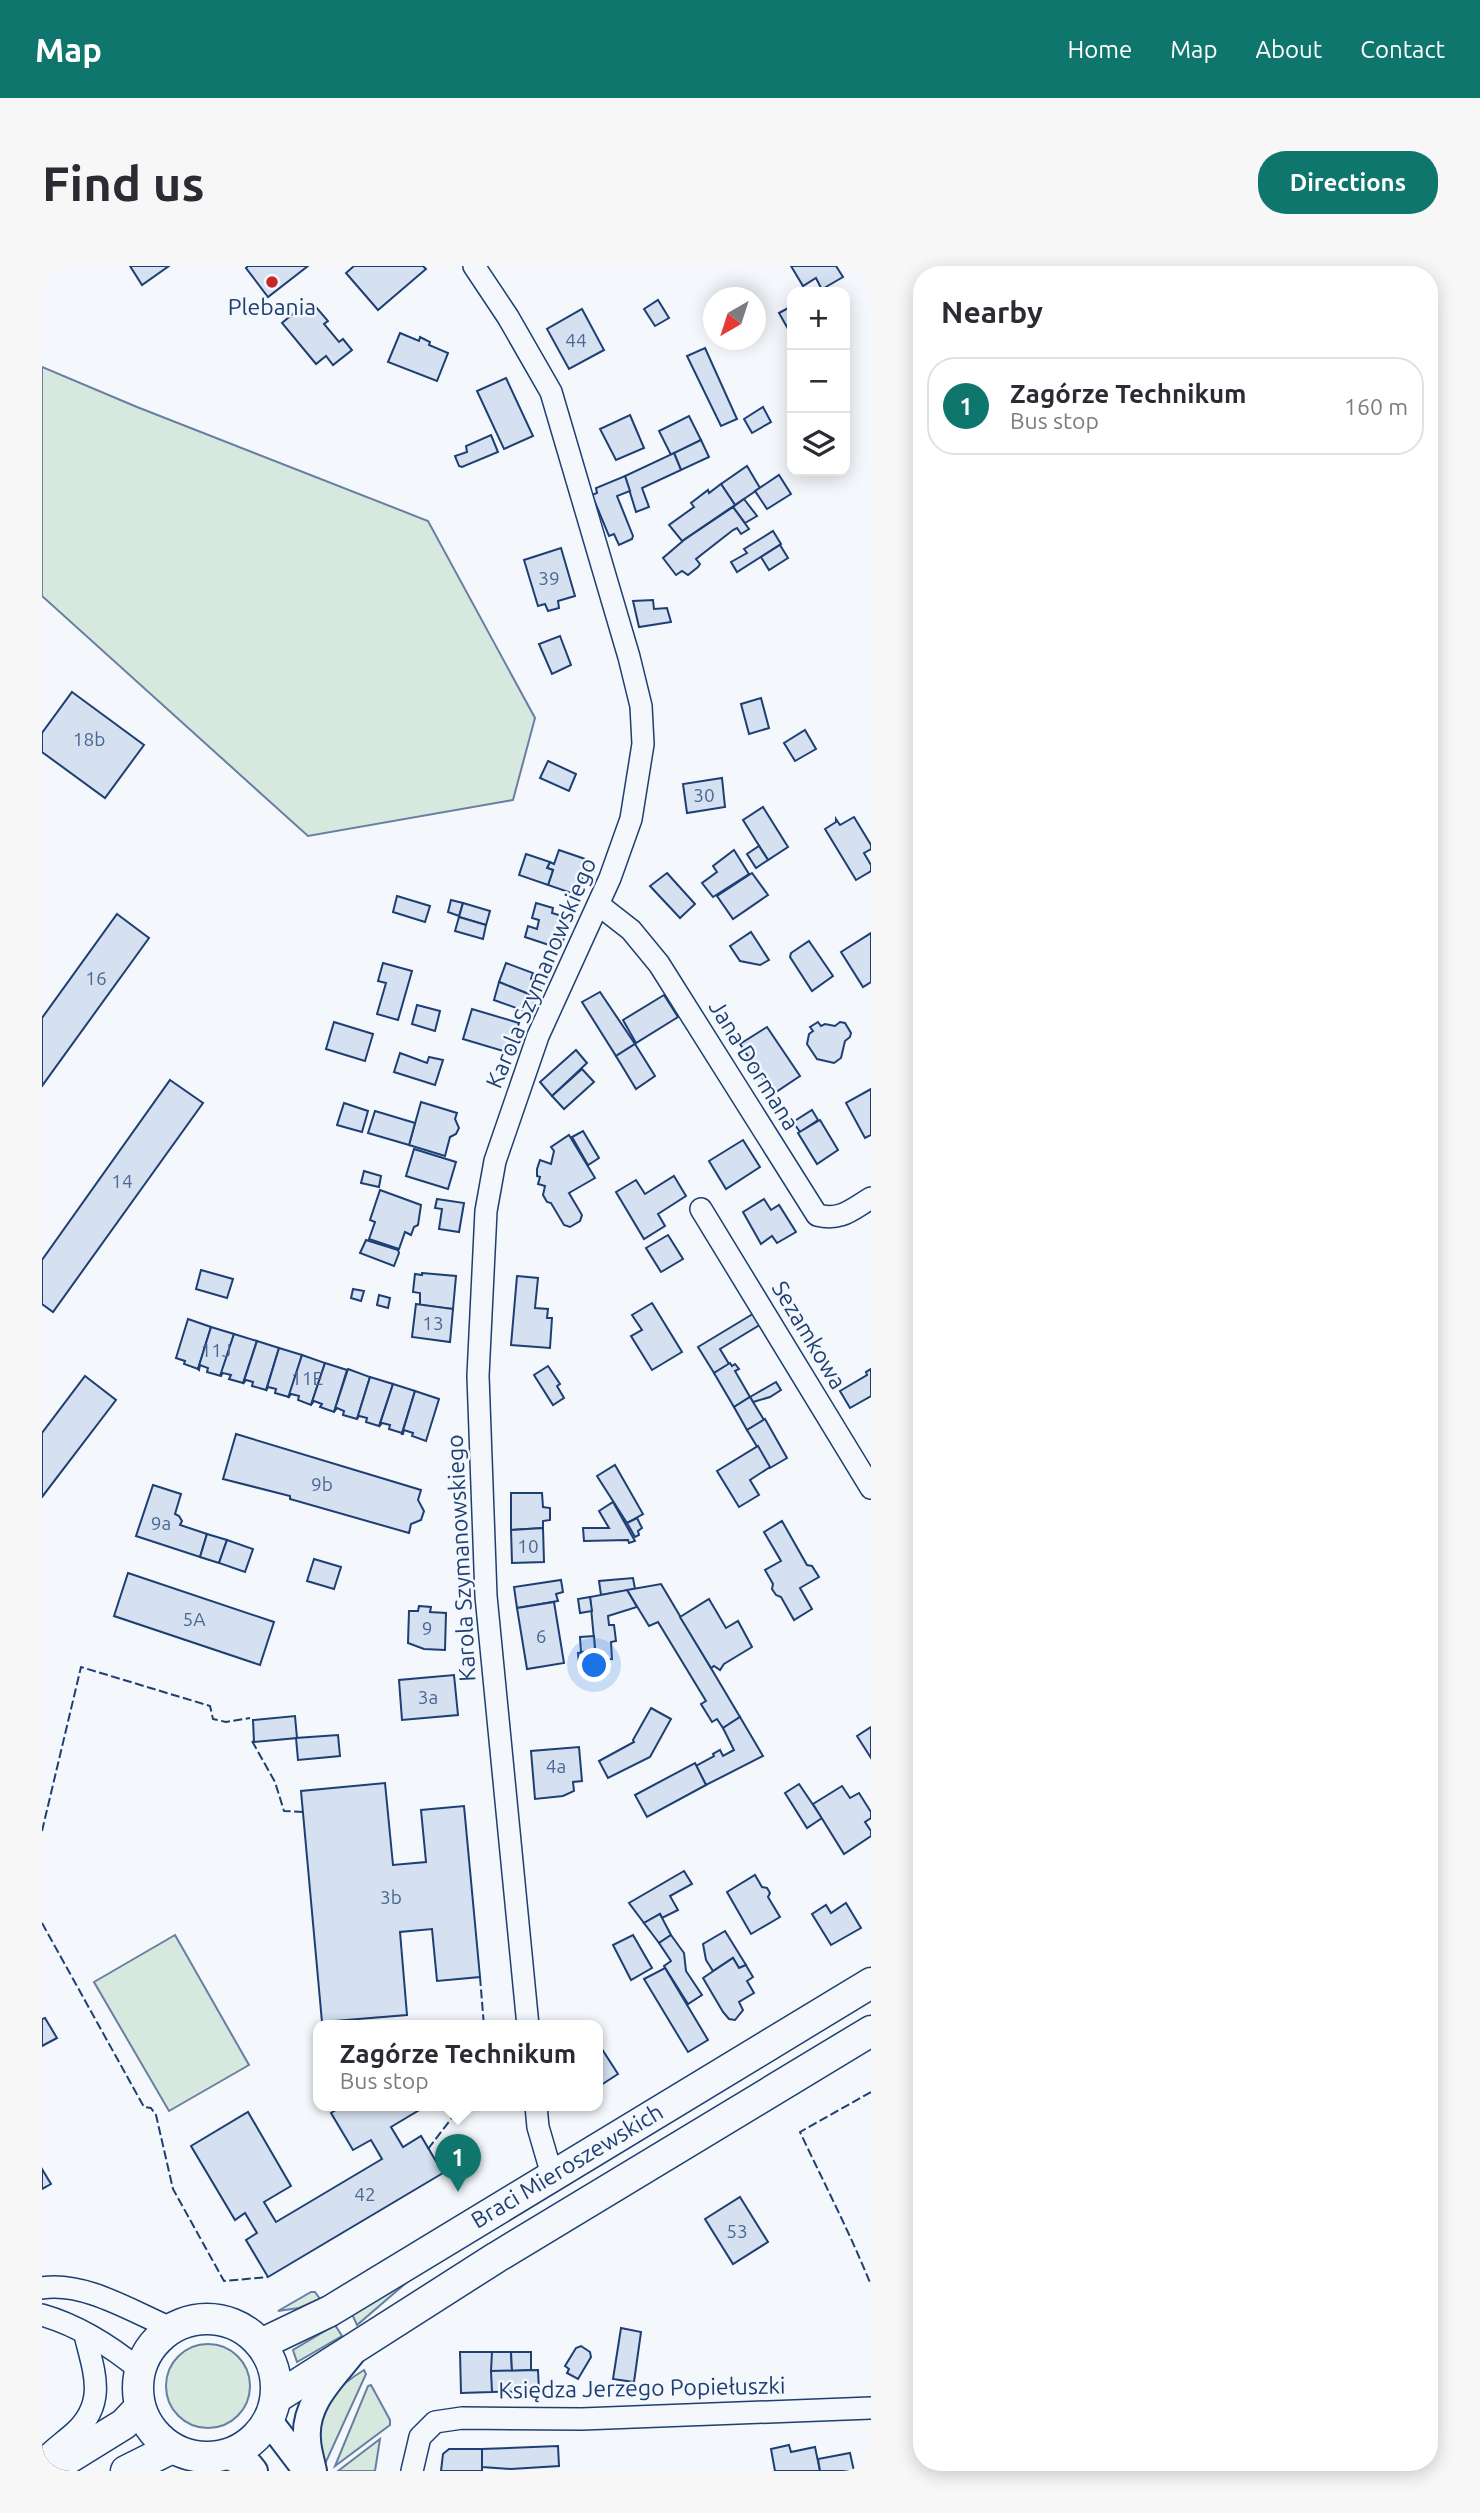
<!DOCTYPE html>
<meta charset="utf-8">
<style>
body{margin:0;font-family:Ubuntu,sans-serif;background:#f7f7f7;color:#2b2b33}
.controls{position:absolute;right:21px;top:21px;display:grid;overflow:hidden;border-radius:14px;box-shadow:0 4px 18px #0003}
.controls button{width:63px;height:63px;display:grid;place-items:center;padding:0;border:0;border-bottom:2px solid #e1e1e2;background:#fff;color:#2b2b33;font:35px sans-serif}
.compass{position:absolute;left:661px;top:21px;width:63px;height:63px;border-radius:50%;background:#fff;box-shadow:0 4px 18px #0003;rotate:219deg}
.you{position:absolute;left:553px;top:1400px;width:24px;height:24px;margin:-18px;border:5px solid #fff;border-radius:50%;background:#1a73e8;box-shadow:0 0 0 10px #1a73e833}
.badge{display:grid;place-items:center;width:46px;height:46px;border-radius:50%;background:#0f766e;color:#fff;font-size:23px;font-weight:700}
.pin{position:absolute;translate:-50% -58px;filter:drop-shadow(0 2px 4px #0008)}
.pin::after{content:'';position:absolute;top:37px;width:24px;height:21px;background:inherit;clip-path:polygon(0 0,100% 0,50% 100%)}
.popup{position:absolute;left:271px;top:1754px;width:290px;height:91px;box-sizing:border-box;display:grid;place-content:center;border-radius:14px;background:#fff;filter:drop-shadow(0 2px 5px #0005);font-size:23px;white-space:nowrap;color:#7c7c81}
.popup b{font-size:26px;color:#2b2b33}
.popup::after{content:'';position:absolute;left:50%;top:100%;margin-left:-14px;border:14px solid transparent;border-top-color:#fff}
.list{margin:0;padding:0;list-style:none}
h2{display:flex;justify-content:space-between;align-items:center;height:91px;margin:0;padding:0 28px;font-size:30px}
h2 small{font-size:23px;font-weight:400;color:#7c7c81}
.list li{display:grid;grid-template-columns:46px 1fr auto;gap:21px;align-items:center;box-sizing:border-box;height:98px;margin:0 14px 14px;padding:0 14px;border:2px solid #e1e1e2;border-radius:28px}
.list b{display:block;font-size:26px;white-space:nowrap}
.list p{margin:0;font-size:23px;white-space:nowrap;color:#7c7c81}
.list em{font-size:23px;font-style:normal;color:#7c7c81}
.icon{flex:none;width:38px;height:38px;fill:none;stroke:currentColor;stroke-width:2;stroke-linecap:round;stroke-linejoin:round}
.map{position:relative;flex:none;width:829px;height:2205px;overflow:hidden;border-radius:28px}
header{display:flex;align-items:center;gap:42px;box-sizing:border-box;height:98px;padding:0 35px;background:#0f766e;color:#fff}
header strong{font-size:33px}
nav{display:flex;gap:38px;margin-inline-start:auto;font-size:24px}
.intro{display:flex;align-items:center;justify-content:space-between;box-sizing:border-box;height:168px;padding:0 42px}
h1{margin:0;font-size:49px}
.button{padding:18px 32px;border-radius:28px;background:#0f766e;color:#fff;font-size:24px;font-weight:700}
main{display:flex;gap:42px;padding:0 42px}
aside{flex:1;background:#fff;border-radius:28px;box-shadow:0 4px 18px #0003}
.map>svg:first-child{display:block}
.green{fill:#d7e8df;stroke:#687fa3;stroke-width:2}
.building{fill:#d5e0f0;stroke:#1d3f73;stroke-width:2}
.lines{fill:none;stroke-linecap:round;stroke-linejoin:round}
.minor-casing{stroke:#1d3f73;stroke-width:24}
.tertiary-casing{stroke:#1d3f73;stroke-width:30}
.secondary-casing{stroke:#1d3f73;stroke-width:33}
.minor{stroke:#f4f7fb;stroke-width:21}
.tertiary{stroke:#f4f7fb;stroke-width:26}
.secondary{stroke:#f4f7fb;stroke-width:30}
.fence{stroke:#1d3f73;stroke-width:2;stroke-dasharray:9 3.5;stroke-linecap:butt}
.poi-dot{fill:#c62828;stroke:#f4f7fb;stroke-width:2.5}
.labels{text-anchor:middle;stroke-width:5;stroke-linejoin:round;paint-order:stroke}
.number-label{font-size:19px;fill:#4b6792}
.poi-label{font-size:23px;fill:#1d3f73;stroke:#f4f7fb}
.street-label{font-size:23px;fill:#1d3f73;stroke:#f4f7fb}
</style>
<header>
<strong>Map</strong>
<nav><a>Home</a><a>Map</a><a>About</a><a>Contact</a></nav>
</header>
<div class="intro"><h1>Find us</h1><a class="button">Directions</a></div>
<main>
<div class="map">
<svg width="829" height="2205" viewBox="0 0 829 2205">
<rect width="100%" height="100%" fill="#f4f7fb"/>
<!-- green -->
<g class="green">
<polygon points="0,101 95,141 386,255 493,452 471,534 266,570 0,330"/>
<polygon points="133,1669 207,1799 127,1845 52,1716"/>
<polygon points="363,2016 364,2017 315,2059 310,2048"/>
<polygon points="269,2026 273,2026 278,2033 257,2042 236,2045"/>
<polygon points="293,2059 300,2070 255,2096 251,2084"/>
<circle cx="166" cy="2120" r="42"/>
<path d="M 322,2104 L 324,2108 L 283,2198 C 280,2188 275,2175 276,2165 C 278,2136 299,2118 322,2104 Z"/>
<polygon points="329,2119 348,2154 348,2159 293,2200 326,2120"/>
<polygon points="338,2173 333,2205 296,2205"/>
</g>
<!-- building -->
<g class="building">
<polygon points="88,0 127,0 100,19"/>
<polygon points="206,0 266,0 226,31 204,2"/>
<polygon points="312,0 381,0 384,3 336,44 304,7"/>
<polygon points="749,0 794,0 801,11 777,25 779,22 774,12 761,20"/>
<polygon points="616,34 627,52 613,60 602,43"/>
<polygon points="264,37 270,44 274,41 286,55 282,58 297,76 301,73 310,84 291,99 284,90 274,98 240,57"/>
<polygon points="750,40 750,70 737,47"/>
<polygon points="540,43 562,84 527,103 505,63"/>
<polygon points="358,67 377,75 378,71 388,76 387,79 406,87 395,115 346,96"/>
<polygon points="663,82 695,153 679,160 645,90"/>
<polygon points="464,112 491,170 462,183 435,125"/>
<polygon points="721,141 729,156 710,167 702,153"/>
<polygon points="588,149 602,182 574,194 558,163"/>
<polygon points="647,150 659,174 629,189 617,165"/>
<polygon points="449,169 456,186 420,201 417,200 413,190 425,186 424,180"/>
<polygon points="659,174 667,191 639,204 632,187"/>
<polygon points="632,187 639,204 600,222 607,241 594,246 583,210"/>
<polygon points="705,200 718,222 693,239 679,218"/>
<polygon points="737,209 749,228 725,243 713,225"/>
<polygon points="583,210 588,225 575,230 591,270 590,273 577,279 572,268 567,270 550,229 555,227 554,222"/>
<polygon points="679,218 693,239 640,275 627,259 652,241 649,237 666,224 667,227"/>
<polygon points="702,233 715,250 703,257 691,241"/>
<polygon points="691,241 707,263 699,268 695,262 691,264 654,293 658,298 656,301 646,309 640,305 634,309 621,292 642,274"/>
<polygon points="731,265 739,278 695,306 689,296 705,287 702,283"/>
<polygon points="738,279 746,292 727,304 719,291"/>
<polygon points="519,282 533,330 516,335 517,342 506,345 503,338 496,340 482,294"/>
<polygon points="611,334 612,343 625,342 629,356 597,361 591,335"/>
<polygon points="518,370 529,399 510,408 497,378"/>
<polygon points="30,426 102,479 63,532 0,486 0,467"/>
<polygon points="719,432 727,462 707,468 699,438"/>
<polygon points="763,464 774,483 753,495 742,477"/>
<polygon points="506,495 534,508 527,525 498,512"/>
<polygon points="680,512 683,541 645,547 641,518"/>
<polygon points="721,541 746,581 726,594 701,554"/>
<polygon points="812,551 829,579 829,583 822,587 829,599 829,605 814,614 783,563 794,556 794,553 798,559"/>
<polygon points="717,580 726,594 714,602 705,588"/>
<polygon points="517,584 546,594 535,629 506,619 511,604 505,602 508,596 512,598"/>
<polygon points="692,584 707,608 671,631 660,617 675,606 671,600"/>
<polygon points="484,588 508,596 505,602 511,604 506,619 477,609"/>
<polygon points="625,607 653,638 638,652 608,620"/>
<polygon points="710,607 726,629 691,653 675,630"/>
<polygon points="355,630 388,640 383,656 351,646"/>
<polygon points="409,634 421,637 417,650 406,646"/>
<polygon points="421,637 448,645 444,659 417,651"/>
<polygon points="494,637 511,642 510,647 527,652 519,683 483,671 486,660 495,663 497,654 490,652"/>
<polygon points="75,648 107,672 0,820 0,752"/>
<polygon points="417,651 444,659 441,673 413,665"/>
<polygon points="709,666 727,694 718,699 698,695 688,680"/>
<polygon points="829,667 829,716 821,721 799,686"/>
<polygon points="767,675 791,710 770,725 748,691 749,687"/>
<polygon points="341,697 370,705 356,754 335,748 344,717 336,715"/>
<polygon points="464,697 491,707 489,713 499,717 494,731 457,716"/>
<polygon points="457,716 494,731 488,747 452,734"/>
<polygon points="558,726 593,778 574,790 540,736"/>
<polygon points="622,729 636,751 594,777 581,754"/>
<polygon points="375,739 398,745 393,765 370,758"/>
<polygon points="430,743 477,757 468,787 421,773"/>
<polygon points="292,756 331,768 323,795 284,783"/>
<polygon points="776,756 779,760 783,758 793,760 798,756 803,757 809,767 808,771 803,775 799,792 792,797 775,793 765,778 767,768 771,765 768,761"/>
<polygon points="725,761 758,810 731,828 698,778"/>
<polygon points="593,778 613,810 594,823 574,790"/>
<polygon points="534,784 545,797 510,830 498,816"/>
<polygon points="358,787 385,797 387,791 401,794 393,819 352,806"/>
<polygon points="540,803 552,816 522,843 510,830"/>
<polygon points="128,814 161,837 11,1046 0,1038 0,994"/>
<polygon points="829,823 829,869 823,872 804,837"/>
<polygon points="379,836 415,847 413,853 417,862 414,868 408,871 403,890 367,879"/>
<polygon points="302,837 326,845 320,866 295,859"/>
<polygon points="770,844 776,854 758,866 751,856"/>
<polygon points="333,845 373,857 367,879 326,867"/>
<polygon points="778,854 796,884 775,898 756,867"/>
<polygon points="541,865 557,892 546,899 530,871"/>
<polygon points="527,869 553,912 527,927 540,949 538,955 528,961 522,959 509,937 505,936 501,929 503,920 496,918 498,911 495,910 495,903 498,894 509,898 512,885 509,881"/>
<polygon points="701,874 718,901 684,923 667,895"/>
<polygon points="372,883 414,896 406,923 364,910"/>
<polygon points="322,905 339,910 337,921 319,917"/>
<polygon points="632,910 644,930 616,948 623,960 602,973 574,926 594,914 603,928"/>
<polygon points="338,924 379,939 376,959 372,961 369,969 363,966 357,983 327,973 333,956 328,954"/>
<polygon points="395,933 422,937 417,966 397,963 400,943 393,942"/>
<polygon points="722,933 729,944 737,939 754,966 735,977 730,970 719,978 701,946"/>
<polygon points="626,969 641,993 619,1006 604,982"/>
<polygon points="324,974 356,984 357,987 352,1000 318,987"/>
<polygon points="159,1004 191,1013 185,1032 154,1023"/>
<polygon points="380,1007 414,1010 411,1043 378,1039 378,1027 371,1026 373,1008 380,1009"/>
<polygon points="475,1010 496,1012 493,1042 506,1043 505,1052 510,1052 508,1082 469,1079"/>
<polygon points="311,1023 322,1025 319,1035 309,1032"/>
<polygon points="337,1029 348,1032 346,1042 335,1039"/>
<polygon points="610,1037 640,1086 610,1104 589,1070 600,1064 590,1049"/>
<polygon points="374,1038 411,1043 408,1076 370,1071"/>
<polygon points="719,1043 726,1054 678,1083 687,1098 672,1107 656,1081"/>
<polygon points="146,1053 169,1061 156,1103 142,1098 143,1095 134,1092"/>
<polygon points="169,1061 192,1068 179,1110 165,1106 166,1102 158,1099 157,1104 156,1103"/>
<polygon points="192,1068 215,1075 201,1117 187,1113 189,1109 181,1107 178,1110"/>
<polygon points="215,1075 237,1082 224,1124 210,1120 211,1116 204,1114 201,1118"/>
<polygon points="237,1082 260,1089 247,1131 233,1127 234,1123 226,1121 224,1125"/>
<polygon points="260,1089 283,1097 269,1139 256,1134 257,1130 249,1128 246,1132"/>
<polygon points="283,1097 305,1104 292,1146 278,1141 280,1138 272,1135 269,1139"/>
<polygon points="688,1097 690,1100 693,1098 697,1103 693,1105 708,1131 692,1141 672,1107"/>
<polygon points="506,1100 518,1118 515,1120 522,1132 511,1139 492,1109"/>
<polygon points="306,1103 328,1111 315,1153 301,1149 302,1145 295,1142 292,1146"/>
<polygon points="829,1103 829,1130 808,1142 798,1125 825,1109 824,1106"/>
<polygon points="43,1110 74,1134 0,1231 0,1167"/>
<polygon points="328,1111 351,1118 337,1160 324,1156 325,1152 317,1150 315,1153"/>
<polygon points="734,1116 739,1124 728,1131 711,1136 708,1131"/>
<polygon points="351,1118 373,1125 360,1167 347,1163 348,1159 340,1157 337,1161"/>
<polygon points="373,1125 397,1133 384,1175 370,1170 371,1167 362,1164 361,1168 360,1168"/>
<polygon points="708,1131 722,1154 705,1164 692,1141"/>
<polygon points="723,1153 745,1192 728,1202 705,1164"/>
<polygon points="194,1168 379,1224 376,1234 382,1245 379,1254 369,1258 367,1267 248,1233 248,1230 181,1213"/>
<polygon points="716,1180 728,1201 708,1214 717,1229 697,1241 675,1205"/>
<polygon points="573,1199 601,1248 585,1257 555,1210"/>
<polygon points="111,1219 139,1228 133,1248 137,1250 140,1255 138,1259 165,1268 158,1291 94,1270"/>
<polygon points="469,1227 500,1227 501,1241 508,1242 508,1254 501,1255 501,1262 469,1264"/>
<polygon points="571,1236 593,1275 587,1277 586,1274 542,1275 541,1262 567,1262 557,1245"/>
<polygon points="595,1252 600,1262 596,1265 597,1269 593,1271 585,1257"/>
<polygon points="740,1255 765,1299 770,1300 777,1311 758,1322 770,1343 752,1354 739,1331 734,1329 730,1323 731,1318 723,1304 739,1295 722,1266"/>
<polygon points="501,1262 502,1296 470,1297 469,1264"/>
<polygon points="165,1268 185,1274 177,1297 158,1291"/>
<polygon points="185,1274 211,1283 203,1306 177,1297"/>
<polygon points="272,1293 299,1301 292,1323 265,1315"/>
<polygon points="86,1307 232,1356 218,1399 72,1350"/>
<polygon points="591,1312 593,1323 559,1329 557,1315"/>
<polygon points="519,1314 521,1326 514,1328 516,1335 475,1342 472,1321"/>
<polygon points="619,1318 698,1451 681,1462 675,1453 670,1456 659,1438 664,1435 616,1356 607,1360 585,1324"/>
<polygon points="585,1324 595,1341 566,1350 567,1359 572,1359 574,1375 569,1376 570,1393 554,1394 548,1331"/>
<polygon points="548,1331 550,1345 538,1347 536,1333"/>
<polygon points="667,1333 684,1362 696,1355 710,1381 682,1398 678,1404 672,1400 669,1402 638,1351"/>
<polygon points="512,1336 522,1397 485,1403 475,1342"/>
<polygon points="377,1340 389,1341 388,1346 404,1347 403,1384 382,1383 366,1377 367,1345 376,1345"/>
<polygon points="552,1370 553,1385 539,1386 538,1371"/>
<polygon points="553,1385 555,1396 537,1398 536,1387"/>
<polygon points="412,1409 416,1449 360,1454 357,1414"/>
<polygon points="609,1442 629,1453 608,1491 566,1512 557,1495 592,1476 591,1474"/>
<polygon points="253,1450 255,1472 212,1476 211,1454"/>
<polygon points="698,1451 721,1490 664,1519 654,1500 672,1490 671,1488 678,1484 681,1490 692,1484 681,1462"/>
<polygon points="829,1461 829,1492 815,1470"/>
<polygon points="296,1469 298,1490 256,1494 254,1472"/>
<polygon points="537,1481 540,1515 531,1516 532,1525 521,1530 493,1533 489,1485"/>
<polygon points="653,1497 664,1519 605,1551 593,1529"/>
<polygon points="343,1517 351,1599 384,1596 379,1544 422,1540 438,1711 395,1715 390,1663 358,1666 365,1749 280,1756 259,1525"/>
<polygon points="757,1518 780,1552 765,1562 743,1527"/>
<polygon points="800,1520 808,1532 817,1527 829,1546 829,1552 823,1556 829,1565 829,1570 802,1588 771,1538"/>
<polygon points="642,1605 650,1618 628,1630 636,1644 620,1652 618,1648 602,1657 587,1637"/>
<polygon points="713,1609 720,1621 725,1622 728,1627 726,1631 738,1651 709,1668 685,1626"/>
<polygon points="804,1637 819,1662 789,1679 770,1648 784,1639 789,1647"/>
<polygon points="618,1648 629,1669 617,1677 602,1657"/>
<polygon points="683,1665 704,1699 697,1702 691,1692 671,1705 664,1694 661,1678"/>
<polygon points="591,1669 610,1702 589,1714 571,1679"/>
<polygon points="629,1669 642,1687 644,1705 660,1729 646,1738 622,1700 629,1695 617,1677"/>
<polygon points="691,1692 697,1702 704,1699 705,1701 711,1711 705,1715 712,1727 697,1736 701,1744 693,1754 687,1753 681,1746 661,1712"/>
<polygon points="623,1702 666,1774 646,1786 602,1713"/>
<polygon points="3,1752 15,1772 0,1780 0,1753"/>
<polygon points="556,1777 576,1808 556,1821"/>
<polygon points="300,1840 384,1840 349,1861 361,1881 379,1870 401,1907 226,2011 204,1974 215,1967 203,1947 193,1954 149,1880 206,1846 249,1920 222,1936 234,1956 340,1893 329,1874 311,1884 289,1847"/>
<polygon points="0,1903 9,1918 0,1923"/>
<polygon points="698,1931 726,1976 691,1998 663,1953"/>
<polygon points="579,2062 599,2066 592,2116 571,2113"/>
<polygon points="539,2080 548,2086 549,2091 536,2113 525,2107 527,2103 523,2100 534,2082"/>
<polygon points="418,2086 450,2086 450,2126 419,2127"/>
<polygon points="450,2086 469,2086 470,2105 449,2105"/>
<polygon points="469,2086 489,2086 489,2104 470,2105"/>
<polygon points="496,2104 497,2125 450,2126 449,2105"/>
<polygon points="747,2179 749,2186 773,2181 778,2205 733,2205 729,2183"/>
<polygon points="516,2180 517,2200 469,2203 440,2201 440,2183"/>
<polygon points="407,2183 440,2183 440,2205 399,2205 401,2188"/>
<polygon points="808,2187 812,2205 778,2205 776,2193"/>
</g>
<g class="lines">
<!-- minor casing -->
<g class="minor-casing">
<g id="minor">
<polyline points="432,0 466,51 509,126 587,391 599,440 601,478 589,553 568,612 496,770 453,895 444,945 436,1110 444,1330 486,1760"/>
<path d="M 557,639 L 589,664 L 617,698 L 775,949 C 799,955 809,944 829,932"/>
<polyline points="659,943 829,1222"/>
<polyline points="494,1840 496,1861 510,1909"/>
<path d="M 0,2022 C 42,2015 91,2046 129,2062"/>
<path d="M 0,2049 C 35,2059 70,2081 98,2104"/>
<path d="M 0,2195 C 10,2184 22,2176 33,2166 C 65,2136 52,2106 43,2069"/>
<polyline points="370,2205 378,2171 393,2156 420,2152 540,2153 829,2142"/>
</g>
</g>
<!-- tertiary casing -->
<g class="tertiary-casing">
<g id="tertiary">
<polyline points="227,2155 265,2205"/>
<polyline points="185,2189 208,2200 212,2205"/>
<path d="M 271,2205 C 269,2195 265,2183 265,2173 C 262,2138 289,2113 309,2088"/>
</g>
</g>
<!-- secondary casing -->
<g class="secondary-casing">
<g id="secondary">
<circle cx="165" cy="2122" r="69"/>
<polyline points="219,2078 288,2045 829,1717"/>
<polyline points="234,2132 455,1991 829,1765"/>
<polyline points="6,2205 82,2158 98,2141"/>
<polyline points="84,2205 130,2182"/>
</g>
</g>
<!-- minor -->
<use href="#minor" class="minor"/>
<!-- tertiary -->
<use href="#tertiary" class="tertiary"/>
<!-- secondary -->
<use href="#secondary" class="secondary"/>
<!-- fence -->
<g class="fence">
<polyline points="210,1475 233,1516 242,1545 261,1546"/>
<polyline points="0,1565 39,1401 168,1440 171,1453 184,1456 208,1452"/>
<polyline points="0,1657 102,1841 109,1842 114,1849 131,1923 182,2015 226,2011"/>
<polyline points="438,1711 442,1760"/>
<path d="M 829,1826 L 758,1866 C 782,1917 808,1967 829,2019"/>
<polyline points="386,1883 419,1840"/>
</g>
</g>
<!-- markers -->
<circle class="poi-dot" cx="230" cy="16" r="7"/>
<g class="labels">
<!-- number labels -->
<g class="number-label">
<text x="534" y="81">44</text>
<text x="507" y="319">39</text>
<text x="47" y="480">18b</text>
<text x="662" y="536">30</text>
<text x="54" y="719">16</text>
<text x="80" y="922">14</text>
<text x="391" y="1064">13</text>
<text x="174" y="1091">11J</text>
<text x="265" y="1119">11E</text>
<text x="280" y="1225">9b</text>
<text x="119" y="1264">9a</text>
<text x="486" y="1287">10</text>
<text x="152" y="1360">5A</text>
<text x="385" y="1369">9</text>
<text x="499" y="1377">6</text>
<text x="386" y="1438">3a</text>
<text x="514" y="1507">4a</text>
<text x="349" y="1638">3b</text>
<text x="323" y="1935">42</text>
<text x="695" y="1972">53</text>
</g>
<!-- poi labels -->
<g class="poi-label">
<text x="230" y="49">Plebania</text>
</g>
<!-- street labels -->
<g class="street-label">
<text transform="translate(499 707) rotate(-67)" y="8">Karola Szymanowskiego</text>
<text transform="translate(712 799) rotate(58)" y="8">Jana Dormana</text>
<text transform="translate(767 1069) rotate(59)" y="8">Sezamkowa</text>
<text transform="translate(419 1292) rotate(-93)" y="8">Karola Szymanowskiego</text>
<text transform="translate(525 1900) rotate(-31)" y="8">Braci Mieroszewskich</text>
<text transform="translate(600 2122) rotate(-1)" y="8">Księdza Jerzego Popiełuszki</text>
</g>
</g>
</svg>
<div class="controls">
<button>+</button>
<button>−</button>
<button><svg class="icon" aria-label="layers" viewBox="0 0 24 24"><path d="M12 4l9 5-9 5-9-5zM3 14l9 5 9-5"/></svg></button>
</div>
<svg class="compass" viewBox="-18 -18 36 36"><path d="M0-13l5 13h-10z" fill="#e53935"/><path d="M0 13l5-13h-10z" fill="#7c7c81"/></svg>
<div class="you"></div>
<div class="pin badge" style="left:416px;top:1926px">1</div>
<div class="popup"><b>Zagórze Technikum</b>Bus stop</div>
</div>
<aside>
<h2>Nearby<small></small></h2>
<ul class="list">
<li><span class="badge">1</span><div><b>Zagórze Technikum</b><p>Bus stop</p></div><em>160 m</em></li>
</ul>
</aside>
</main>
